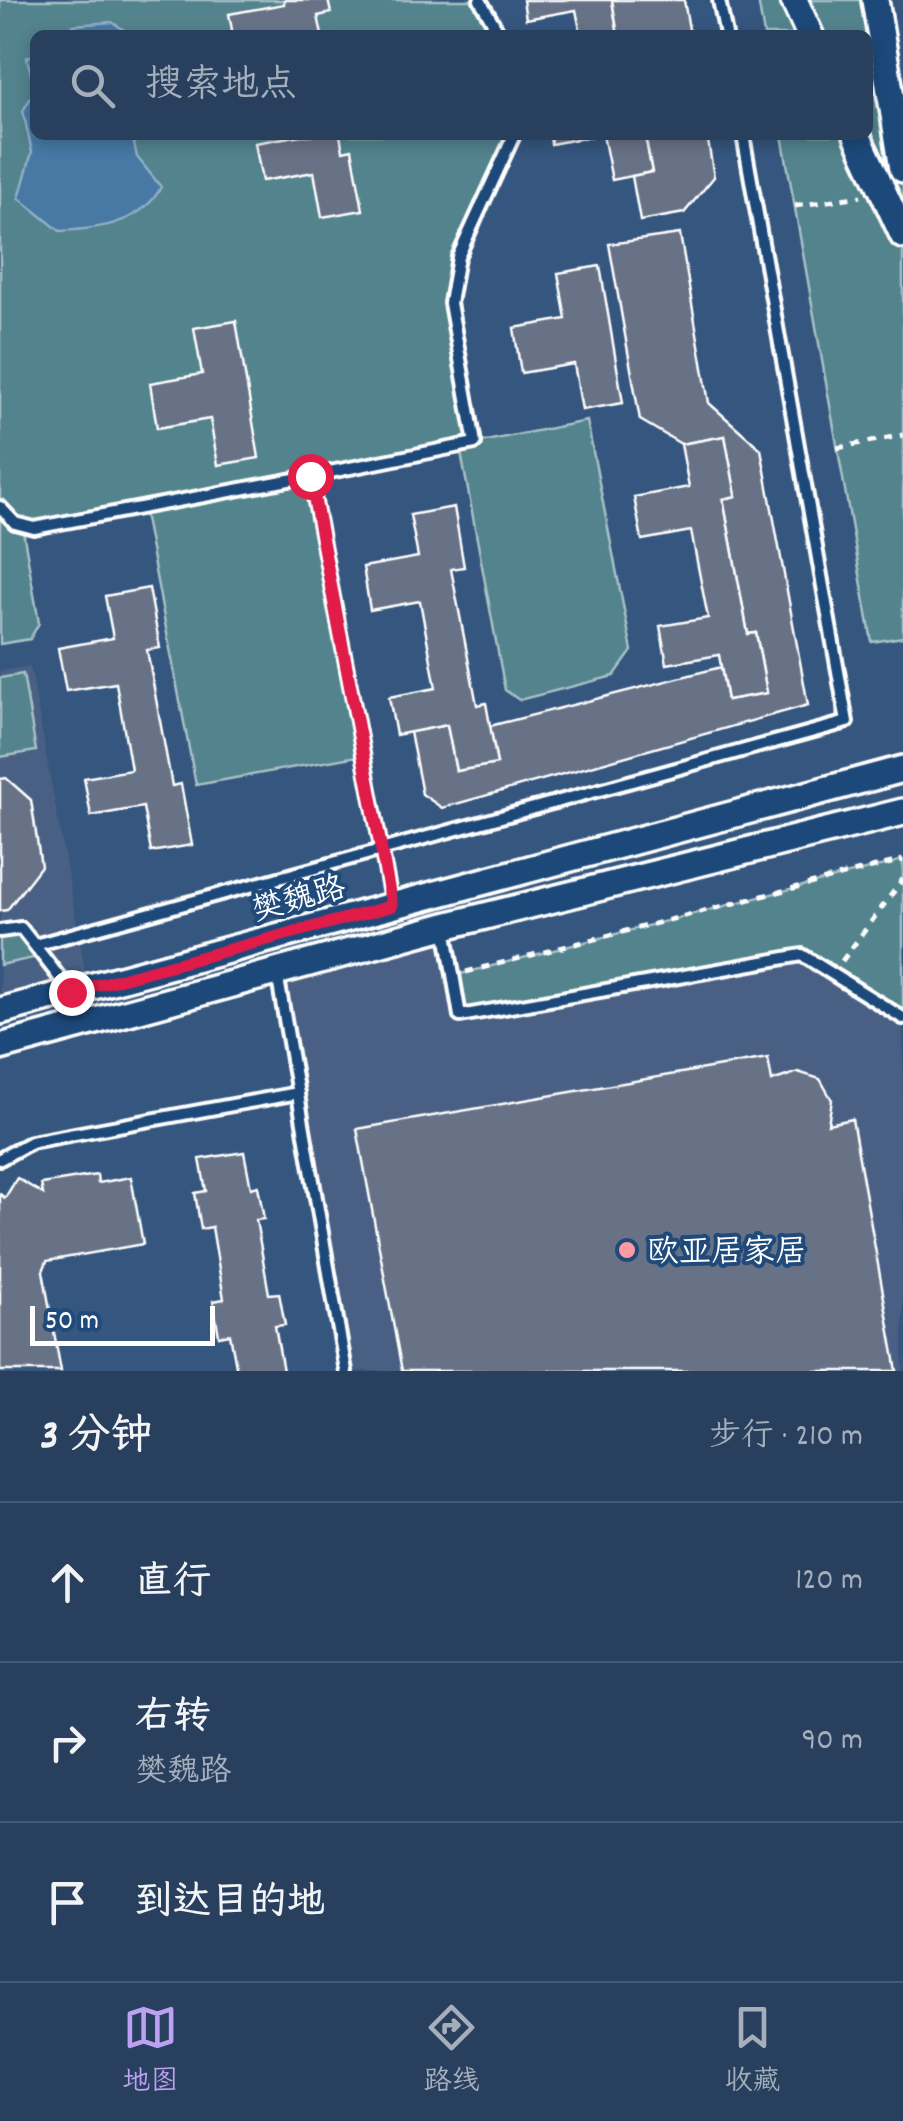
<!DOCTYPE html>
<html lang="zh">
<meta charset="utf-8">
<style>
body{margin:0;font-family:Dekko,"LXGW WenKai TC",sans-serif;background:#304764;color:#f1f3f6}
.scale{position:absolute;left:30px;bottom:25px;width:185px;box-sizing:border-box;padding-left:10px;border:5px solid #fff;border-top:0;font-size:28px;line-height:35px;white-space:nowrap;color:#fff;-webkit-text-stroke:8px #1f4a7a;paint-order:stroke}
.stop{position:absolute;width:30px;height:30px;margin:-22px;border:8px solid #e11d48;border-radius:50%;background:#fff}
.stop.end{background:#e11d48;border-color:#fff;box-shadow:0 2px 10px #0008}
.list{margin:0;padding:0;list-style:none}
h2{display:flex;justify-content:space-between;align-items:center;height:130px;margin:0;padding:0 40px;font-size:42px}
h2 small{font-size:32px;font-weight:400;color:#a5afbc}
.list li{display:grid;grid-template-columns:65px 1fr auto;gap:30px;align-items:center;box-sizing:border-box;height:160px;padding:0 40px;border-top:2px solid #445973}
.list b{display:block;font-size:38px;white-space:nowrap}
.list p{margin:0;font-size:32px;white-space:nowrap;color:#a5afbc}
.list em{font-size:32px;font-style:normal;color:#a5afbc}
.icon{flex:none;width:55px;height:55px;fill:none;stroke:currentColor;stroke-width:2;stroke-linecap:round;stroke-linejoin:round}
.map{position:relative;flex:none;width:903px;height:1371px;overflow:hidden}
.search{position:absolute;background:#28405e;box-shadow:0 5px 15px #0003;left:30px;right:30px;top:30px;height:110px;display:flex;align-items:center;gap:25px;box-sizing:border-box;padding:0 35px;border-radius:15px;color:#a5afbc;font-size:38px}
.sheet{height:610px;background:#28405e}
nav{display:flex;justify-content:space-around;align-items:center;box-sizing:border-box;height:140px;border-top:2px solid #445973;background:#28405e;font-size:28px;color:#a5afbc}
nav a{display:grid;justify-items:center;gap:5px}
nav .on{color:#bca0f2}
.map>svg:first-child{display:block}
.built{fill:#486184}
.green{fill:#52838d;stroke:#a8c1c6;stroke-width:2.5}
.water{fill:#4779a4;stroke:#91afc8;stroke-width:2.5}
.building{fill:#687287;stroke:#fff;stroke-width:2.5}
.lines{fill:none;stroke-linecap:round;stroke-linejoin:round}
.service-casing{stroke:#fff;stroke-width:18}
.tertiary-casing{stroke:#fff;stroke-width:32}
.path{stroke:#fff;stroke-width:5;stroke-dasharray:8 8;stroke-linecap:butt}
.service{stroke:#1f4a7a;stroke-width:10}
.tertiary{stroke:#1f4a7a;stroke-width:25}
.route{stroke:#e11d48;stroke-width:12}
.poi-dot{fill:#ff9aa2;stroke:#1f4a7a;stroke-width:4}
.labels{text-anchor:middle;stroke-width:8;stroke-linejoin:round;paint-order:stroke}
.street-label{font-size:32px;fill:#fff;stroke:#1f4a7a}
.poi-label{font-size:32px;fill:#fff;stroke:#1f4a7a;text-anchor:start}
</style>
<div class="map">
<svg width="903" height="1371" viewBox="0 0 903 1371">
<rect width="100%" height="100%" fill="#35567e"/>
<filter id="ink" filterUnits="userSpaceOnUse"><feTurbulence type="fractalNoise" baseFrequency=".01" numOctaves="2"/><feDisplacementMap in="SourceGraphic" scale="20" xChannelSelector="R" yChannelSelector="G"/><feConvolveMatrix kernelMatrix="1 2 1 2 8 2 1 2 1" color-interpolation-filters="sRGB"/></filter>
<g filter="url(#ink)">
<!-- built -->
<g class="built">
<polygon points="30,666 87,981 0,1003 0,671"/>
<polygon points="445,926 461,1015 802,955 903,1018 903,1371 346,1371 277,973"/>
</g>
<!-- green -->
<g class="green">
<polygon points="0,0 480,0 500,35 35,35 35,135 514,135 458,257 450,303 476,443 587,421 632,651 614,676 519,700 505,690 460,447 310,476 363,755 196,785 143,508 22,525 39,623 30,639 0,644"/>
<polygon points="758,0 875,0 903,169 903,637 872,642 782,135 868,135 868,35 764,35"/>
<polygon points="23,674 36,751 0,757 0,678"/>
<polygon points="903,860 903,1018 802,955 460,1016 453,976"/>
<polygon points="21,928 43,956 0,965 0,931"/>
</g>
<!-- water -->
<g class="water">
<polygon points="112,22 132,35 64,35 74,25"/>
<path d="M 35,55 L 35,135 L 132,135 L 137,157 L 161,187 C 142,224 98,229 60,231 L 19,198 L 32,152 L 23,111 L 35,90 L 27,57 Z"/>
</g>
<!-- building -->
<g class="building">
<polygon points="284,0 328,0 331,13 318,16 322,35 233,35 229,14 284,4"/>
<polygon points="523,0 612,0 618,35 581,35 576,10 526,19"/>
<polygon points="612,0 684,0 690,35 618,35"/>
<polygon points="301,135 340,135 343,151 352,149 363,210 322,217 314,172 262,181 255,143"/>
<polygon points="550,135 599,135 551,144"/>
<polygon points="603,135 645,135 652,172 612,180"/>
<polygon points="645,135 707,135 714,177 684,213 640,221 632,176 652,172"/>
<polygon points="680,234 709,403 761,449 808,705 442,808 422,794 410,732 447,725 456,771 497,764 490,726 721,667 727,700 767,693 756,633 748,634 723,499 736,496 725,436 681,444 640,420 609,244"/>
<polygon points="600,266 623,403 582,410 574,364 521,373 514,328 566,319 558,273"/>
<polygon points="236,321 259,458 218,465 210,419 157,428 150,383 202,374 194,328"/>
<polygon points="725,436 736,496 723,499 748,634 756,633 767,693 727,700 719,655 667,664 660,626 708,618 691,531 642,540 634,497 689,487 681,444"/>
<polygon points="454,507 464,567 451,569 477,705 486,703 497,764 456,771 447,725 396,735 389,697 436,688 420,601 370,610 363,567 418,557 410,515"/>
<polygon points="149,588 160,648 147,650 172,786 181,784 192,845 151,852 143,807 91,816 84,778 131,770 116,683 66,691 58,648 113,638 105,596"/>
<polygon points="6,778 31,800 41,866 7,910 0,911 0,779"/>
<polygon points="768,1058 772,1081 798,1072 820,1079 832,1100 828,1124 852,1119 897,1371 402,1371 357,1129"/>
<polygon points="244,1152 251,1188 258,1186 264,1219 256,1220 269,1294 279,1293 285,1325 275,1326 283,1371 237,1371 230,1334 219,1336 213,1301 224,1299 212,1227 201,1229 195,1193 206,1191 200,1159"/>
<polygon points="97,1175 98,1183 131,1177 143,1244 47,1261 43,1271 61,1371 0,1371 0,1194 5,1198 17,1178 43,1194 41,1184"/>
</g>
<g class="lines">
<!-- service casing -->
<g class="service-casing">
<g id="service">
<polyline points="480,0 500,35"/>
<polyline points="719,0 726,35"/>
<polyline points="310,476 475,443 450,303 458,257 514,135"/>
<polyline points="0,507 15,523 34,528 310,476 392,905"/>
<polyline points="445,927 460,1016 802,955 903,1018"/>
<polyline points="0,931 21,928 70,991"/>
<polyline points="35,945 847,722 743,135"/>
<polyline points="277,973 346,1371"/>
<polyline points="0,1159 31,1142 298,1093"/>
</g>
</g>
<!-- tertiary casing -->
<g class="tertiary-casing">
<g id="tertiary">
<polyline points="794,0 810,35"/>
<polyline points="875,0 903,169"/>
<polyline points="857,135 903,235"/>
<polyline points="0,1011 903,769"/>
<polyline points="0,1047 445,926 903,812"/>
</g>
</g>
<!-- path -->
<g class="path">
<polyline points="795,206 861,196"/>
<polyline points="837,448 903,435"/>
<polyline points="842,961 903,879"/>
<polyline points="466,972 903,860"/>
</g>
<!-- service -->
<use href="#service" class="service"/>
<!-- tertiary -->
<use href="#tertiary" class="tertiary"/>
</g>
</g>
<g class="lines" filter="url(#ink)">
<!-- route -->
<polyline class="route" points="71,992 392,906 310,476"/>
</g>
<!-- markers -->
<circle class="poi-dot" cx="627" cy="1250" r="10"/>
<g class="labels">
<!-- street labels -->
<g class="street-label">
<text transform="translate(298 897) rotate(-15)" y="11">樊魏路</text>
</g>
<!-- poi labels -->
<g class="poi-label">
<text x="647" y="1261">欧亚居家居</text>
</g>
</g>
</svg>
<div class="scale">50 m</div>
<div class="stop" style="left:310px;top:476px"></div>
<div class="stop end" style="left:71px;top:992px"></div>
<div class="search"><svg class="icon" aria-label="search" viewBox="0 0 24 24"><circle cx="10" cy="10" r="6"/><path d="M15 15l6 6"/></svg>搜索地点</div>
</div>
<section class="sheet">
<h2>3 分钟<small>步行 · 210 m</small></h2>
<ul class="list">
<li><svg class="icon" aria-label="ahead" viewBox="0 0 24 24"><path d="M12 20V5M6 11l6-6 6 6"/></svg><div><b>直行</b></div><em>120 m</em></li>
<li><svg class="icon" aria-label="right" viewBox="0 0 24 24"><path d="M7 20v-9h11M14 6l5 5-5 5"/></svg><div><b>右转</b><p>樊魏路</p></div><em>90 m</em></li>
<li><svg class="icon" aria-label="arrive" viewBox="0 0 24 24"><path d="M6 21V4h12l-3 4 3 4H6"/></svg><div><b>到达目的地</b></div></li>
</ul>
</section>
<nav>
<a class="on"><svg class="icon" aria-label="map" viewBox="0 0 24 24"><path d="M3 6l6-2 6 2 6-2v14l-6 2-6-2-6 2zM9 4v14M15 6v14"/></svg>地图</a>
<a><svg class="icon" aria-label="directions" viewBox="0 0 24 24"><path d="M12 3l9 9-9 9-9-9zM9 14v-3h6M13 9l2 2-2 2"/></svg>路线</a>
<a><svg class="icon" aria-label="saved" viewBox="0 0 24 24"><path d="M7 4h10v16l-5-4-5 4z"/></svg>收藏</a>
</nav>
